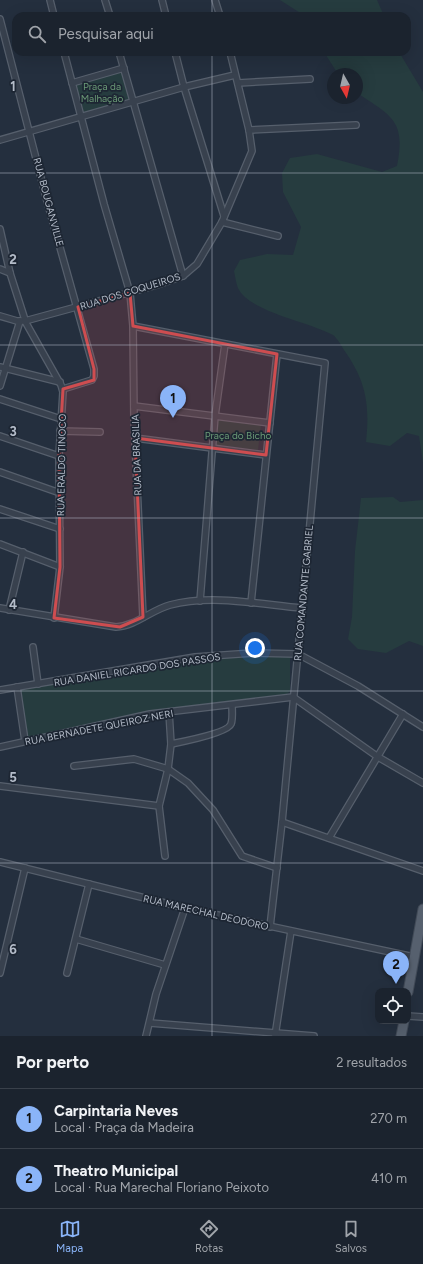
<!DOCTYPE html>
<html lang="pt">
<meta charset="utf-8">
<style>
body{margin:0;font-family:Figtree,sans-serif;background:#242b36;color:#f1f3f6}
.controls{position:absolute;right:12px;bottom:12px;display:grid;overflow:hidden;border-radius:8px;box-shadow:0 4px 16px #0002}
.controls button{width:36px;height:36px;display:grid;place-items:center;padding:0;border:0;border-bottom:1px solid #39404a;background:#1b232e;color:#f1f3f6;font:20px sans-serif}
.compass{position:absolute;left:327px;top:68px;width:36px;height:36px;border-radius:50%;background:#1b232e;box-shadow:0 4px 16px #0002;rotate:172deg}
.you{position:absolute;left:255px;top:648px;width:14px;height:14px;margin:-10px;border:3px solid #fff;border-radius:50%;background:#1a73e8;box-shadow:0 0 0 6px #1a73e833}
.badge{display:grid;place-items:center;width:26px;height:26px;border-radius:50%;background:#8ab4f8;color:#111;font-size:13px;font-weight:700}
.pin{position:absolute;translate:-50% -33px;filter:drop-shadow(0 1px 2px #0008)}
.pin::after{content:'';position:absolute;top:21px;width:14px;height:12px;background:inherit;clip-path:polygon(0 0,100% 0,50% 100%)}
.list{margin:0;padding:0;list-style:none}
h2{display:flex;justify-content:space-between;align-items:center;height:52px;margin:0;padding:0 16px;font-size:17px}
h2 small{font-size:13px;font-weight:400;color:#a0a4aa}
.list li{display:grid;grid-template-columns:26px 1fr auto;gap:12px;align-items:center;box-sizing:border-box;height:60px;padding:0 16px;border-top:1px solid #39404a}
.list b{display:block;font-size:15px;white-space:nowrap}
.list p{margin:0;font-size:13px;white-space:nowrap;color:#a0a4aa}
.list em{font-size:13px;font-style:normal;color:#a0a4aa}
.icon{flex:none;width:22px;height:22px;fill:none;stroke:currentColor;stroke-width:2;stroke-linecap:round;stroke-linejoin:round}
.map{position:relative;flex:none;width:423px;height:1036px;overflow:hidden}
.search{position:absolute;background:#1b232e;box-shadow:0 4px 16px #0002;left:12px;right:12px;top:12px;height:44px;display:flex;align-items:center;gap:10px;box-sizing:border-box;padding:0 14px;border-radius:12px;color:#a0a4aa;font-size:15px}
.sheet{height:172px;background:#1b232e}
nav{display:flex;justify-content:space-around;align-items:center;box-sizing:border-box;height:56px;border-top:1px solid #39404a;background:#1b232e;font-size:11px;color:#a0a4aa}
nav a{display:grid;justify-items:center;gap:2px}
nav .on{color:#8ab4f8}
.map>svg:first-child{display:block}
.green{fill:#263c3f}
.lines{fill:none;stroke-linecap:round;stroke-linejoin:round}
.minor-casing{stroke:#565f6c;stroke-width:8}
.primary-casing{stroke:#414a57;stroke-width:11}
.minor{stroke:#38414e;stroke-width:5.5}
.primary{stroke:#56606e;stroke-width:9}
.marked{fill:#ce4d50;fill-opacity:0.2;stroke:#ce4d50;stroke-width:3;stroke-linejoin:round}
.grid{fill:none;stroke:#b4bcc9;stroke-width:1;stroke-opacity:0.55}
.labels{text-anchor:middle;stroke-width:3.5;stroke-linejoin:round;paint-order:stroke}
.park-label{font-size:10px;fill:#6b9a76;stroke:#1d2633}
.street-label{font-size:10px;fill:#b4bcc9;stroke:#1d2633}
.grid-label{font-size:13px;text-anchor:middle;font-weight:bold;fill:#b4bcc9;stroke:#1d2633;stroke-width:3.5;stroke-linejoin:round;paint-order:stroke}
</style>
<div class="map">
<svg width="423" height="1036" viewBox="0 0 423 1036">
<rect width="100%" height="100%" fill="#242f3e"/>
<!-- green -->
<g class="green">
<polygon points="280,0 377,0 384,16 305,16"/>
<path d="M 324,52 L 399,52 L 423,92 L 423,463 L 419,436 L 407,433 L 390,446 L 366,442 C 370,404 366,381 344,350 C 341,345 337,338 333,335 C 310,322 249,312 238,288 C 236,283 235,276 234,271 L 240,260 L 267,254 L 293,255 L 301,227 L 283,192 L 282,173 L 290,158 L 317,154 L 382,172 L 397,166 C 406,121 392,116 357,93 L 357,74 L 338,74 Z"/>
<polygon points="121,71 129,100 84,113 75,84"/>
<polygon points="218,420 261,425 258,450 215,445"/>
<polygon points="393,497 400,502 423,500 423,646 409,641 386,653 358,649 348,639 352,617 355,551 361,498"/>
<polygon points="231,657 290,657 290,691 287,694 207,704 28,738 20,690 152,667"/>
</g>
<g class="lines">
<!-- minor casing -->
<g class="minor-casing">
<g id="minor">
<polyline points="50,0 54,16"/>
<polyline points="105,0 110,16"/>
<polyline points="162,0 166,16"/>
<polyline points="215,0 220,16"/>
<polyline points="0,19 47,201 94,369 94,376 92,380 63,389"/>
<polyline points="64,52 104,204 130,293 133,326 134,418 143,617"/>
<polyline points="119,52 183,276"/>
<polyline points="175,52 184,87 224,216"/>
<polyline points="72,83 124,68"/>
<polyline points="238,83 310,79"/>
<polyline points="249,130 356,125"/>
<polyline points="0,140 184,87 235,75"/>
<polyline points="222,222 278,236"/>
<polyline points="0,229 10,273 26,323 61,385 63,392 59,456 60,567 54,618"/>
<polyline points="0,269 10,273"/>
<polyline points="0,316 17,321 25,321 157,285 183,276 197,264 222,222 252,151 249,130 230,52"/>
<polyline points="133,326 325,363 282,822 270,927"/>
<polyline points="0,367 60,382"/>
<polyline points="0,386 20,321"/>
<polyline points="0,399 61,419"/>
<polyline points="134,406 270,423"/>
<polyline points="60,431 100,432"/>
<polyline points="0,436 59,456"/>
<polyline points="135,438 266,455"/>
<polyline points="0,472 60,493"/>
<polyline points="0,509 60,529"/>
<polyline points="0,544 60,567"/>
<polyline points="200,601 215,416 225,344"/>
<polyline points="251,603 277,354"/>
<path d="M 0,608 L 116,627 C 136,626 151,610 170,605 C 211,594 259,604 302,608"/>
<polyline points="9,610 23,552"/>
<polyline points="33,647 38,684"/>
<polyline points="17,687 25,741"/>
<polyline points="0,690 195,657 253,653 298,654 358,686 423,727"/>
<path d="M 171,744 C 181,742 228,733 231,724 C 233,719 232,710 232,705"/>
<polyline points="0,747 150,714 293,697 378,757 423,783"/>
<polyline points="74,766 134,759 168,769 188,783 213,810 242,856 277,868"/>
<polyline points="0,786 159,806 168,769 171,744 169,712"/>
<polyline points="159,806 165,856"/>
<polyline points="282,822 423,871"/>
<polyline points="329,838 403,714"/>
<polyline points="0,862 185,908 414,957"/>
<polyline points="76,939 165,965"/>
<polyline points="0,973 25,868"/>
<polyline points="67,973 89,884"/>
<polyline points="408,1016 423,1017"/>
<polyline points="150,1023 314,1036"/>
<polyline points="146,1036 156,994 185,908"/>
<polyline points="275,1036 291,931"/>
</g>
</g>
<!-- primary casing -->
<g class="primary-casing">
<g id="primary">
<polyline points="408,992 423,909"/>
<polyline points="401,1036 404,1021"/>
</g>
</g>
<!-- minor -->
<use href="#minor" class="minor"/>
<!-- primary -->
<use href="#primary" class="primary"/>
</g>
<!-- marked area -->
<path class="marked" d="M 130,293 L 133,326 L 277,354 L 266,455 L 135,438 L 143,617 L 120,627 L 54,618 L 60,567 L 59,456 L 63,389 L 94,380 L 94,369 L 78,307 Z"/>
<!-- grid -->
<path class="grid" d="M 212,0 L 212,16M 212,52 L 212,1036M 0,173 L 423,173M 0,345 L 423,345M 0,518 L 423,518M 0,691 L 423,691M 0,863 L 423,863"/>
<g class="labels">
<!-- park labels -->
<g class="park-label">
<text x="102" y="90">Praça da<tspan x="102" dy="12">Malhação</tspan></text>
<text x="238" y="439">Praça do Bicho</text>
</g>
<!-- street labels -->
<g class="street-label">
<text transform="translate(49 202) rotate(75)" y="4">RUA BOUGANVILLE</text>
<text transform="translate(130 291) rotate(-17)" y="4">RUA DOS COQUEIROS</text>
<text transform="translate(136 455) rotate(-92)" y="4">RUA DA BRASILIA</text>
<text transform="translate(61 465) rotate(-89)" y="4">RUA ERALDO TINOCO</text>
<text transform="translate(303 593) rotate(-85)" y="4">RUA COMANDANTE GABRIEL</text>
<text transform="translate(137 669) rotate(-9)" y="4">RUA DANIEL RICARDO DOS PASSOS</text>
<text transform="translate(99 727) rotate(-11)" y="4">RUA BERNADETE QUEIROZ NERI</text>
<text transform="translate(206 912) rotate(13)" y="4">RUA MARECHAL DEODORO</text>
</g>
</g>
<g class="grid-label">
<text x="13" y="91">1</text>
<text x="13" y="264">2</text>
<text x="13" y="436">3</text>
<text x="13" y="609">4</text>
<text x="13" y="782">5</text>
<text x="13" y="954">6</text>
</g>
</svg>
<div class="controls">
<button><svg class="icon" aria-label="locate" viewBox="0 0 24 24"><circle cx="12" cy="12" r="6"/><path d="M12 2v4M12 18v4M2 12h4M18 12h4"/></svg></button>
</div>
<svg class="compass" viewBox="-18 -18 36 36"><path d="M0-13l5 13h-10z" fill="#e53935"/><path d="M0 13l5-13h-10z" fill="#a0a4aa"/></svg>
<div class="you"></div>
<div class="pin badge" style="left:173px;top:418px">1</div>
<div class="pin badge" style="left:396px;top:984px">2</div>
<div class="search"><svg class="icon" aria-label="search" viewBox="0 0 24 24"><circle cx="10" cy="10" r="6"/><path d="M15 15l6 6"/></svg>Pesquisar aqui</div>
</div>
<section class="sheet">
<h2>Por perto<small>2 resultados</small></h2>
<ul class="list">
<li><span class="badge">1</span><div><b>Carpintaria Neves</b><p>Local · Praça da Madeira</p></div><em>270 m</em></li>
<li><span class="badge">2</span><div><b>Theatro Municipal</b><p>Local · Rua Marechal Floriano Peixoto</p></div><em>410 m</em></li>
</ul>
</section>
<nav>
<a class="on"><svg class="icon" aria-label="map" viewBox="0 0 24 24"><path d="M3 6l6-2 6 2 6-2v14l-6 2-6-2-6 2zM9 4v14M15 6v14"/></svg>Mapa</a>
<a><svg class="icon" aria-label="directions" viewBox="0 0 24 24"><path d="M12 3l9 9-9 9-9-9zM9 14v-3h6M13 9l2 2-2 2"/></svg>Rotas</a>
<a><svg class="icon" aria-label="saved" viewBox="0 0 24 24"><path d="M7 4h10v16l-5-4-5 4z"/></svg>Salvos</a>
</nav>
